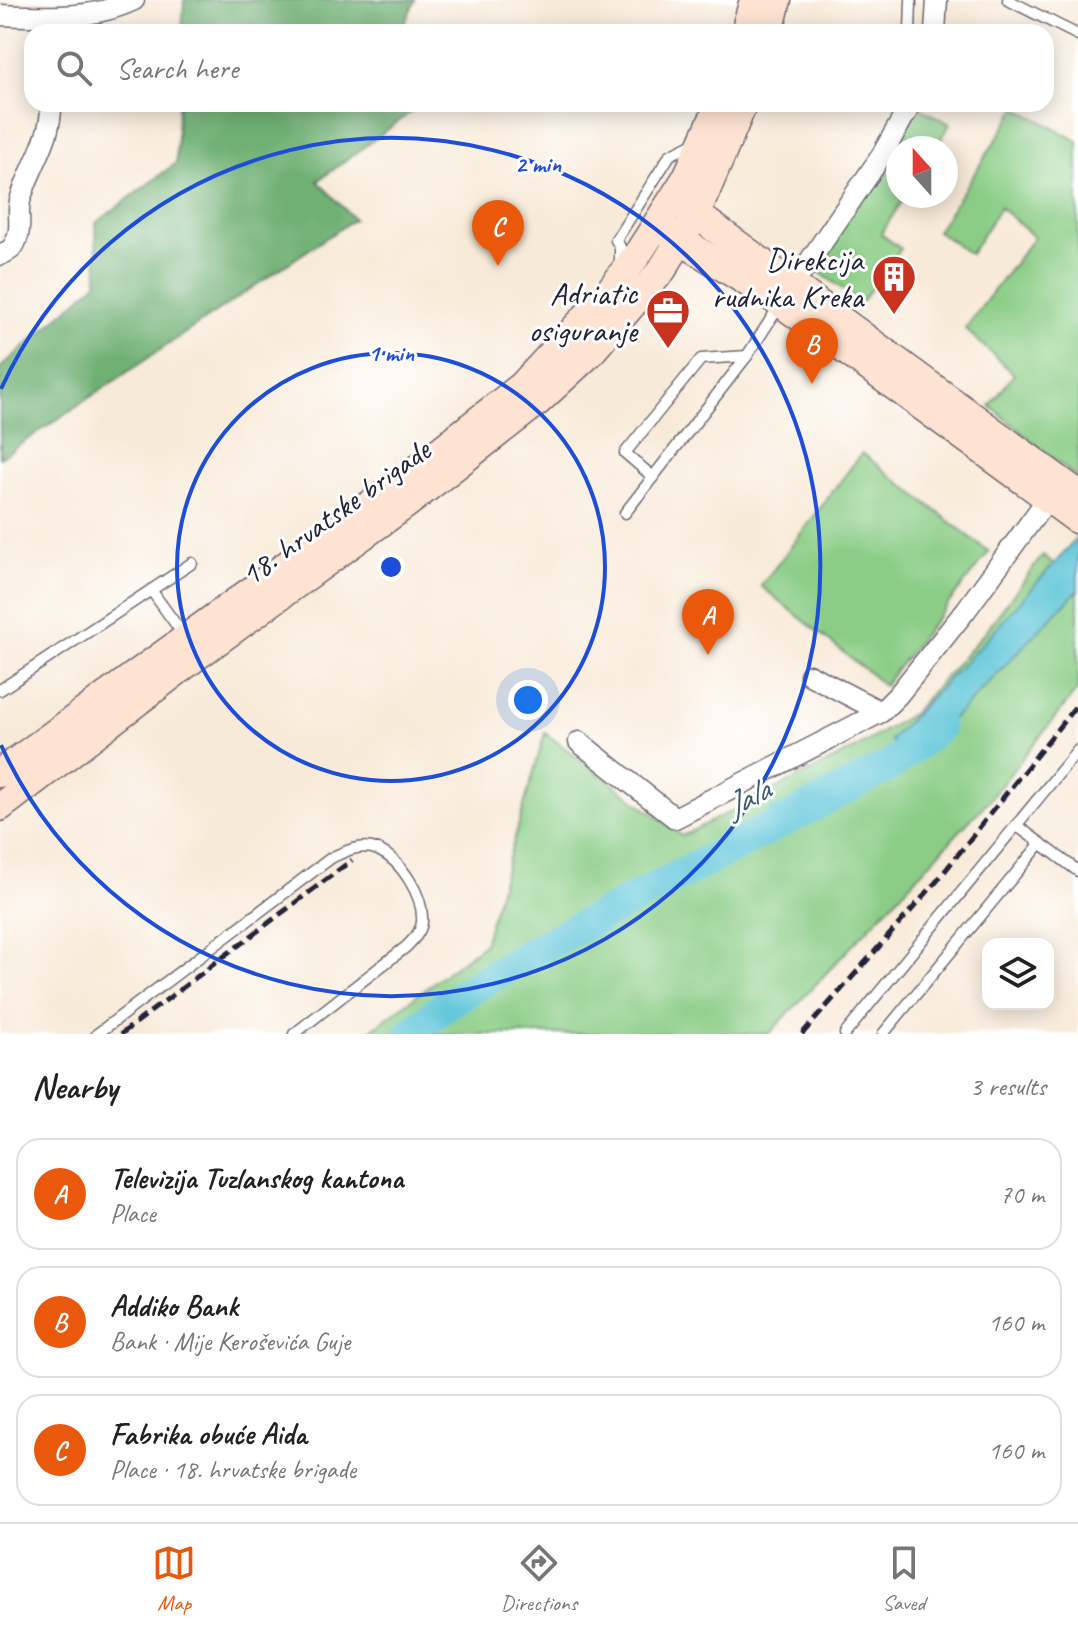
<!DOCTYPE html>
<meta charset="utf-8">
<style>
body{margin:0;font-family:Caveat,sans-serif;background:#f6f6f6;color:#222}
.controls{position:absolute;right:24px;bottom:24px;display:grid;overflow:hidden;border-radius:16px;box-shadow:0 4px 20px #0003}
.controls button{width:72px;height:72px;display:grid;place-items:center;padding:0;border:0;border-bottom:2px solid #e0e0e0;background:#fff;color:#222;font:40px sans-serif}
.compass{position:absolute;left:886px;top:136px;width:72px;height:72px;border-radius:50%;background:#fff;box-shadow:0 4px 20px #0003;rotate:339deg}
.you{position:absolute;left:528px;top:700px;width:28px;height:28px;margin:-20px;border:6px solid #fff;border-radius:50%;background:#1a73e8;box-shadow:0 0 0 12px #1a73e833}
.badge{display:grid;place-items:center;width:52px;height:52px;border-radius:50%;background:#ea580c;color:#fff;font-size:26px;font-weight:700}
.pin{position:absolute;translate:-50% -66px;filter:drop-shadow(0 2px 4px #0008)}
.pin::after{content:'';position:absolute;top:42px;width:28px;height:24px;background:inherit;clip-path:polygon(0 0,100% 0,50% 100%)}
.list{margin:0;padding:0;list-style:none}
h2{display:flex;justify-content:space-between;align-items:center;height:104px;margin:0;padding:0 32px;font-size:34px}
h2 small{font-size:26px;font-weight:400;color:#767676}
.list li{display:grid;grid-template-columns:52px 1fr auto;gap:24px;align-items:center;box-sizing:border-box;height:112px;margin:0 16px 16px;padding:0 16px;border:2px solid #e0e0e0;border-radius:24px}
.list b{display:block;font-size:30px;white-space:nowrap}
.list p{margin:0;font-size:26px;white-space:nowrap;color:#767676}
.list em{font-size:26px;font-style:normal;color:#767676}
.icon{flex:none;width:44px;height:44px;fill:none;stroke:currentColor;stroke-width:2;stroke-linecap:round;stroke-linejoin:round}
.map{position:relative;flex:none;width:1078px;height:1034px;overflow:hidden}
.search{position:absolute;background:#fff;box-shadow:0 4px 20px #0003;left:24px;right:24px;top:24px;height:88px;display:flex;align-items:center;gap:20px;box-sizing:border-box;padding:0 28px;border-radius:24px;color:#767676;font-size:30px}
.sheet{height:488px;background:#fff}
nav{display:flex;justify-content:space-around;align-items:center;box-sizing:border-box;height:112px;border-top:2px solid #e0e0e0;background:#fff;font-size:22px;color:#767676}
nav a{display:grid;justify-items:center;gap:4px}
nav .on{color:#ea580c}
.map>svg:first-child{display:block}
.green{fill:#8bcd86;stroke:#567860;stroke-width:2}
.forest{fill:#70b073;stroke:#496957;stroke-width:2}
.water{fill:#5cc5d8;stroke:#3f748a;stroke-width:2}
.lines{fill:none;stroke-linecap:round;stroke-linejoin:round}
.river{stroke:#5cc5d8;stroke-width:32}
.service-casing{stroke:#6d6872;stroke-width:13}
.minor-casing{stroke:#6d6872;stroke-width:23}
.secondary-casing{stroke:#6d6872;stroke-width:31}
.service{stroke:#fff;stroke-width:10}
.minor{stroke:#fff;stroke-width:20}
.secondary{stroke:#fee3d2;stroke-width:28}
.rail{stroke:#22223b;stroke-width:5;stroke-dasharray:12 6;stroke-linecap:butt}
.ring{fill:none;stroke:#1d4ed8;stroke-width:4}
.labels{text-anchor:middle;stroke-width:6;stroke-linejoin:round;paint-order:stroke}
.poi-label{font-size:32px;fill:#22223b;stroke:#fff;text-anchor:end}
.street-label{font-size:32px;fill:#22223b;stroke:#fff}
.water-label{font-size:34px;font-style:italic;fill:#365b72;stroke:#fff}
.centre{fill:#1d4ed8;stroke:#fff;stroke-width:4}
.ring-label{font-size:24px;text-anchor:middle;font-weight:bold;fill:#1d4ed8;stroke:#fff;stroke-width:6;stroke-linejoin:round;paint-order:stroke}
</style>
<div class="map">
<svg width="1078" height="1034" viewBox="0 0 1078 1034">
<rect width="100%" height="100%" fill="#fff"/>
<filter id="ink" filterUnits="userSpaceOnUse"><feTurbulence type="fractalNoise" baseFrequency=".0125" numOctaves="2"/><feDisplacementMap in="SourceGraphic" scale="16" xChannelSelector="R" yChannelSelector="G"/><feConvolveMatrix kernelMatrix="1 2 1 2 8 2 1 2 1" color-interpolation-filters="sRGB"/></filter>
<filter id="wash" filterUnits="userSpaceOnUse"><feTurbulence type="fractalNoise" baseFrequency=".006" numOctaves="4" result="noise"/><feDisplacementMap in="SourceGraphic" scale="32" xChannelSelector="R" yChannelSelector="G"/><feGaussianBlur stdDeviation="1.8" result="paint"/><feColorMatrix in="noise" values="0 0 0 0 0 0 0 0 0 0 0 0 0 0 0 0 0 1.4 0 .05"/><feComposite in="paint" operator="in"/></filter>
<g filter="url(#wash)">
<rect width="100%" height="100%" fill="#f8ead8"/>
<!-- green -->
<g class="green">
<polygon points="916,106 950,124 936,148 898,148 898,196 905,196 881,234 901,249 861,302 812,267"/>
<polygon points="1017,108 1078,141 1078,479 990,406 1014,374 965,329 1034,237 1000,207 970,254 937,231"/>
<polygon points="862,453 989,552 884,685 761,586"/>
<polygon points="1043,555 1078,584 1078,689 989,800 769,1034 366,1034 484,944 545,733 682,836 853,750 913,713 985,632"/>
</g>
<!-- forest -->
<g class="forest">
<polygon points="184,0 415,0 401,32 182,32"/>
<polygon points="178,104 422,104 318,181 354,219 0,458 0,368 97,283 96,223 176,163"/>
</g>
<!-- water -->
<polygon class="water" points="1078,537 1078,590 960,712 907,757 890,740 982,644"/>
<g class="lines">
<!-- river -->
<polyline class="river" points="411,1034 444,1006 530,953 891,765 938,727"/>
</g>
</g>
<g filter="url(#ink)">
<g class="lines">
<!-- service casing -->
<g class="service-casing">
<g id="service">
<polyline points="1008,0 1078,35"/>
<polyline points="910,32 911,0"/>
<polyline points="620,266 620,247 616,240 670,155 696,142"/>
<polyline points="653,477 625,453 701,359 747,356"/>
<polyline points="625,513 747,356 780,305"/>
<polyline points="151,590 185,637"/>
<polyline points="0,690 192,563"/>
<polyline points="1016,825 1078,871"/>
<path d="M 97,1034 L 331,858 C 345,851 362,843 378,850 C 401,860 424,896 422,922 C 421,932 413,940 406,947 L 294,1034"/>
<polyline points="845,1034 1078,750"/>
<polyline points="883,1034 1041,843"/>
</g>
</g>
<!-- minor casing -->
<g class="minor-casing">
<g id="minor">
<path d="M 0,15 C 45,17 93,20 134,0"/>
<polyline points="935,32 937,0"/>
<path d="M 0,255 C 9,251 14,249 17,238 C 22,227 17,213 20,201 C 29,167 52,140 51,104"/>
<polyline points="785,297 880,158 911,104"/>
<polyline points="810,675 881,712"/>
<polyline points="579,742 675,818 881,712 898,695 966,610 1054,490"/>
</g>
</g>
<!-- secondary casing -->
<g class="secondary-casing">
<g id="secondary">
<polyline points="745,32 754,0"/>
<polyline points="769,32 777,0"/>
<polyline points="682,204 1078,494"/>
<polyline points="666,231 781,303 1078,520"/>
<polyline points="0,773 392,489 522,386 609,292 639,252 687,177 720,104"/>
<polyline points="0,807 198,655 405,505 537,402 589,354 662,270 696,214 743,104"/>
</g>
</g>
<!-- service -->
<use href="#service" class="service"/>
<!-- minor -->
<use href="#minor" class="minor"/>
<!-- secondary -->
<use href="#secondary" class="secondary"/>
<!-- rail -->
<g class="rail">
<polyline points="121,1034 352,860"/>
<polyline points="802,1034 937,881 1078,703"/>
</g>
</g>
</g>
<!-- distance rings -->
<g class="ring">
<circle cx="391" cy="567" r="214"/>
<path d="M1 389A429 429 0 1 1 1 745"/>
</g>
<!-- icons -->
<defs>
<g id="building-pin" transform="scale(2.3)"><path d="M0 17L-7.5 6A9.5 9.5 0 1 1 7.5 6Z" fill="#c8321e" stroke="#fff"/><path d="M-4-6H4V6H1V3H-1V6H-4ZM-2.5-4.3h1.7v1.8h-1.7ZM.8-4.3h1.7v1.8H.8ZM-2.5-1h1.7V.8h-1.7ZM.8-1h1.7V.8H.8Z" fill="#fff"/></g>
<g id="office-pin" transform="scale(2.3)"><path d="M0 17L-7.5 6A9.5 9.5 0 1 1 7.5 6Z" fill="#c8321e" stroke="#fff"/><path d="M-6-3h4V-5.5h4V-3h4V5H-6ZM-1-4.5V-3h2v-1.5ZM-6 0V1H6V0Z" fill="#fff"/></g>
</defs>
<g fill-rule="evenodd">
<use href="#building-pin" x="894" y="277"/>
<use href="#office-pin" x="668" y="311"/>
</g>
<g class="labels">
<!-- poi labels -->
<g class="poi-label">
<text x="863" y="270">Direkcija<tspan x="863" dy="37">rudnika Kreka</tspan></text>
<text x="637" y="304">Adriatic<tspan x="637" dy="37">osiguranje</tspan></text>
</g>
<!-- street labels -->
<g class="street-label">
<text transform="translate(335 512) rotate(-36)" y="11">18. hrvatske brigade</text>
</g>
<!-- water labels -->
<g class="water-label">
<text transform="translate(747 797) rotate(-28)" y="12">Jala</text>
</g>
</g>
<circle cx="391" cy="567" r="12" class="centre"/>
<g class="ring-label">
<text x="538" y="172">2 min</text>
<text x="391" y="361">1 min</text>
</g>
</svg>
<div class="controls">
<button><svg class="icon" aria-label="layers" viewBox="0 0 24 24"><path d="M12 4l9 5-9 5-9-5zM3 14l9 5 9-5"/></svg></button>
</div>
<svg class="compass" viewBox="-18 -18 36 36"><path d="M0-13l5 13h-10z" fill="#e53935"/><path d="M0 13l5-13h-10z" fill="#767676"/></svg>
<div class="you"></div>
<div class="pin badge" style="left:708px;top:655px">A</div>
<div class="pin badge" style="left:812px;top:384px">B</div>
<div class="pin badge" style="left:498px;top:266px">C</div>
<div class="search"><svg class="icon" aria-label="search" viewBox="0 0 24 24"><circle cx="10" cy="10" r="6"/><path d="M15 15l6 6"/></svg>Search here</div>
</div>
<section class="sheet">
<h2>Nearby<small>3 results</small></h2>
<ul class="list">
<li><span class="badge">A</span><div><b>Televizija Tuzlanskog kantona</b><p>Place</p></div><em>70 m</em></li>
<li><span class="badge">B</span><div><b>Addiko Bank</b><p>Bank · Mije Keroševića Guje</p></div><em>160 m</em></li>
<li><span class="badge">C</span><div><b>Fabrika obuće Aida</b><p>Place · 18. hrvatske brigade</p></div><em>160 m</em></li>
</ul>
</section>
<nav>
<a class="on"><svg class="icon" aria-label="map" viewBox="0 0 24 24"><path d="M3 6l6-2 6 2 6-2v14l-6 2-6-2-6 2zM9 4v14M15 6v14"/></svg>Map</a>
<a><svg class="icon" aria-label="directions" viewBox="0 0 24 24"><path d="M12 3l9 9-9 9-9-9zM9 14v-3h6M13 9l2 2-2 2"/></svg>Directions</a>
<a><svg class="icon" aria-label="saved" viewBox="0 0 24 24"><path d="M7 4h10v16l-5-4-5 4z"/></svg>Saved</a>
</nav>
